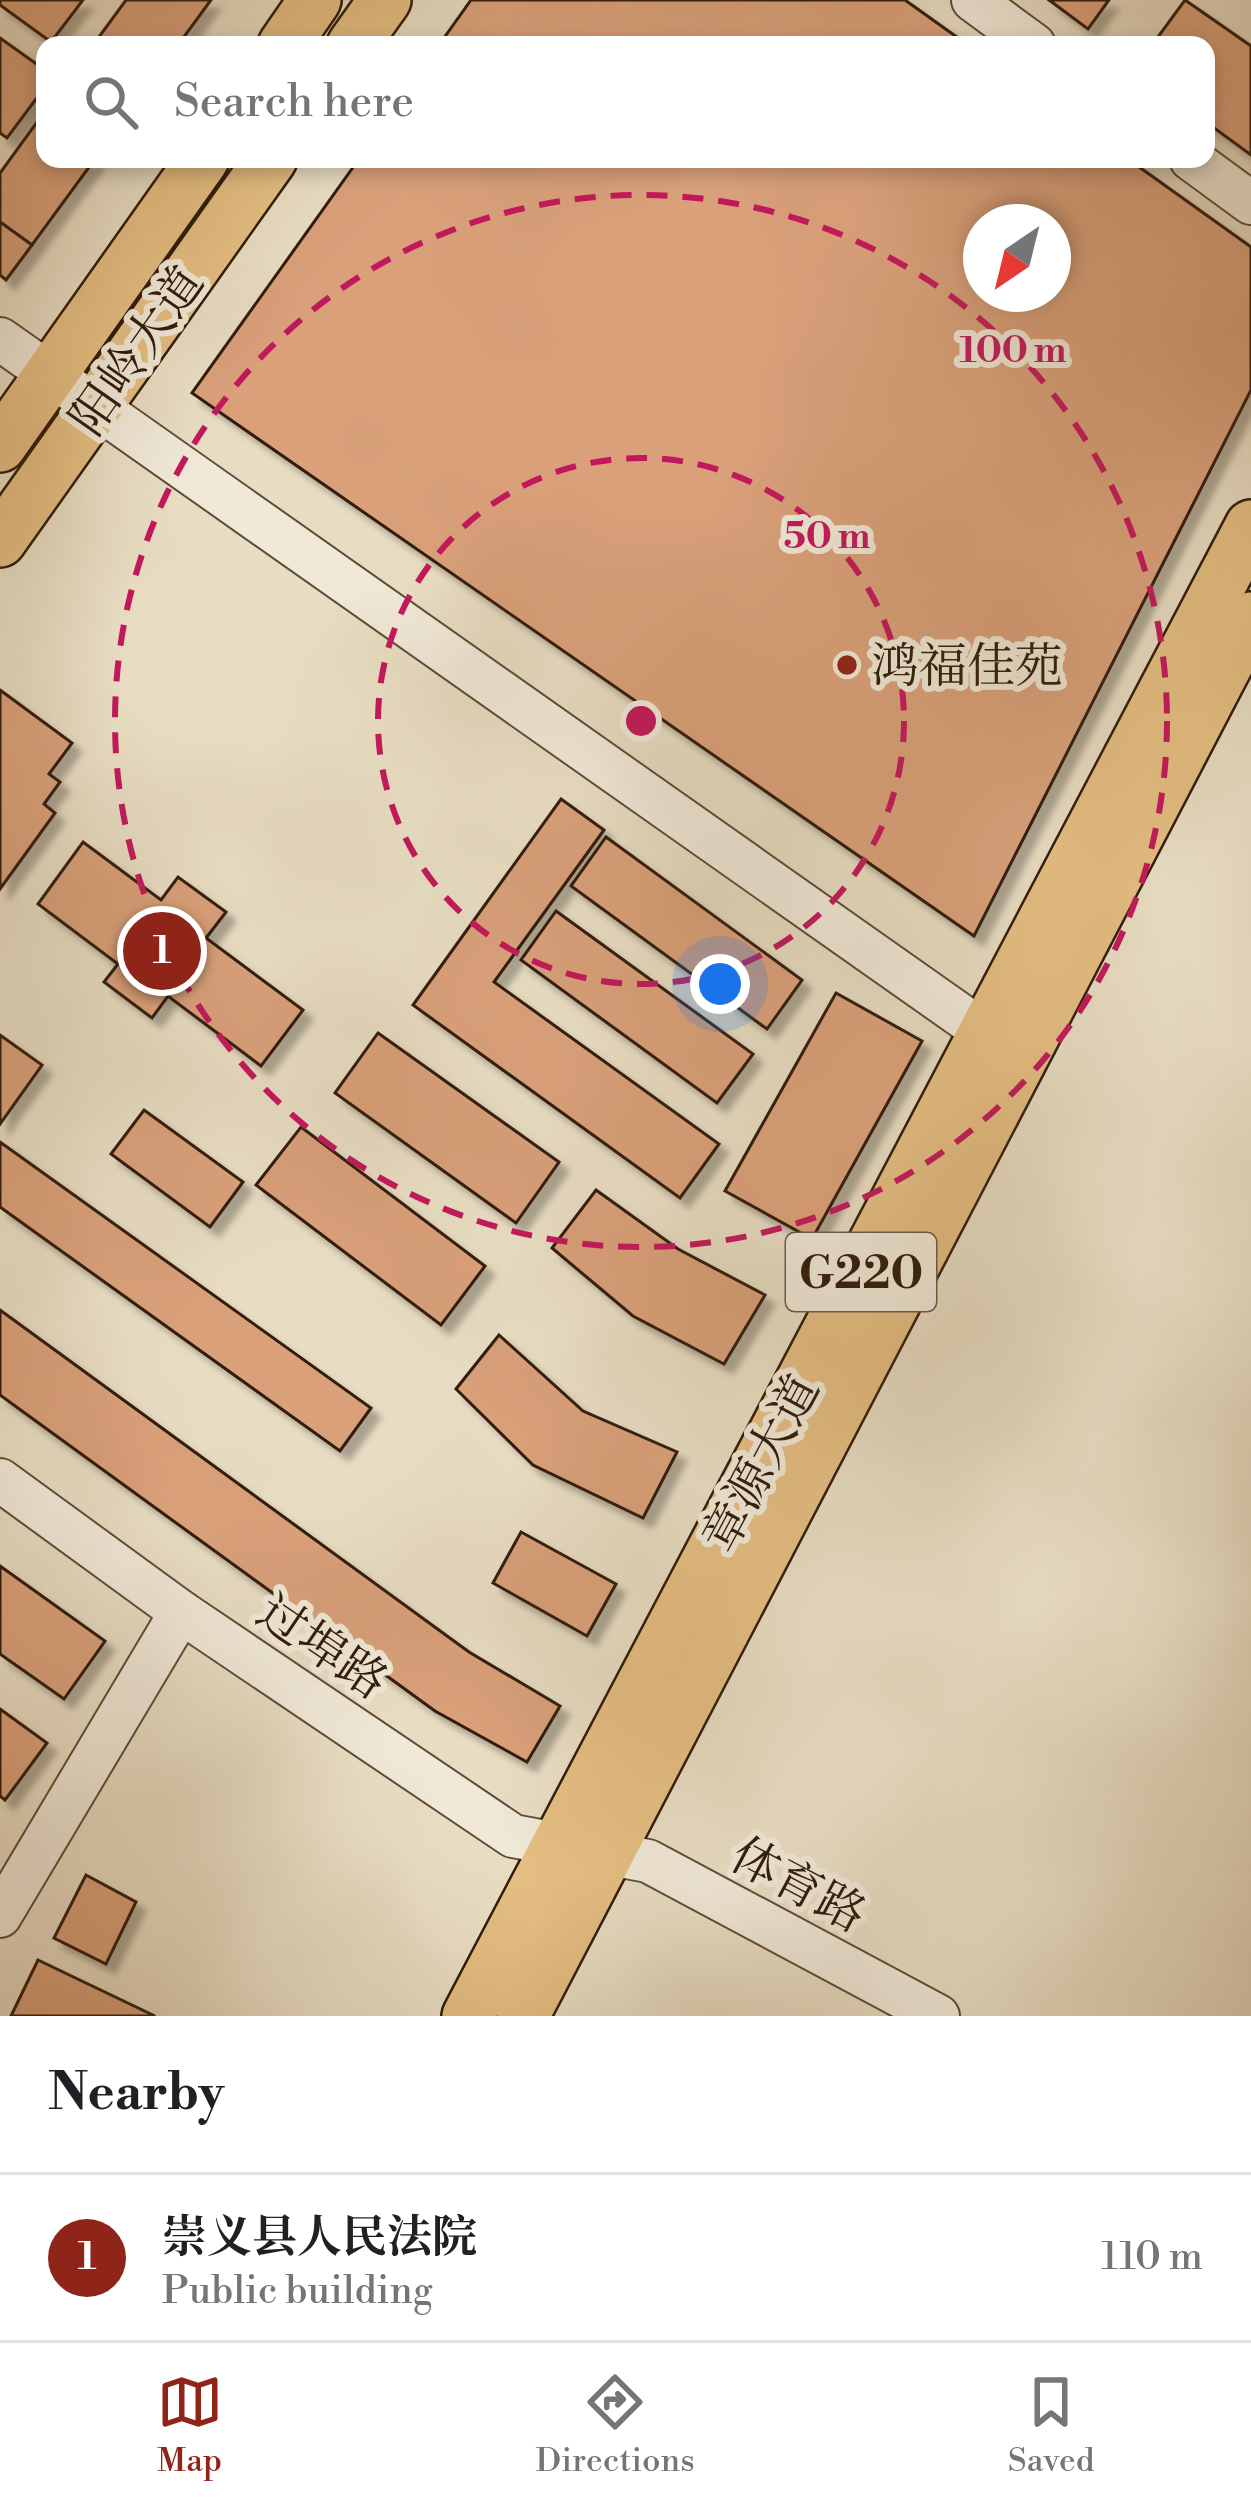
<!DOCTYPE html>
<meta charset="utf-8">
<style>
body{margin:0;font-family:"Libre Bodoni","Noto Serif SC",serif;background:#f6f6f6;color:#202124}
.compass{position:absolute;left:963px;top:204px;width:108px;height:108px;border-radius:50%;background:#fff;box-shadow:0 6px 18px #0003;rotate:215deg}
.you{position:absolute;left:720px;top:984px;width:42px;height:42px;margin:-30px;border:9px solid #fff;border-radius:50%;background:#1a73e8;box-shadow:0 0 0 18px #1a73e833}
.badge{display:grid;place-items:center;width:78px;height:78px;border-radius:50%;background:#8f2418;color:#fff;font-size:39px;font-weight:700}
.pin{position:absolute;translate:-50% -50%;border:6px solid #fff;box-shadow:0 3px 12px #0006}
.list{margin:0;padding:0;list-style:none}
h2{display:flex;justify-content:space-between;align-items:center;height:156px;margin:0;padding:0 48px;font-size:51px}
h2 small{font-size:39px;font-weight:400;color:#757577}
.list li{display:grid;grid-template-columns:78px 1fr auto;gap:36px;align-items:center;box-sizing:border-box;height:168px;padding:0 48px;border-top:3px solid #e0e0e0}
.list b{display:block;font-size:45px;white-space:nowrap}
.list p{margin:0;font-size:39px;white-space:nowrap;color:#757577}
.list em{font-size:39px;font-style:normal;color:#757577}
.icon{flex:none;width:66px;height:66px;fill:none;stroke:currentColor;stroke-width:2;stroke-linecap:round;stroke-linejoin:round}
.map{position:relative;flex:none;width:1251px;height:2016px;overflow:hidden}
.search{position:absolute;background:#fff;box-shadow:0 6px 18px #0003;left:36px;right:36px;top:36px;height:132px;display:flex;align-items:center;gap:30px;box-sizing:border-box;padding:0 42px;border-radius:24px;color:#757577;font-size:45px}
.sheet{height:324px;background:#fff}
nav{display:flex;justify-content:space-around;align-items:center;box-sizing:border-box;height:168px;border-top:3px solid #e0e0e0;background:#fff;font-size:33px;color:#757577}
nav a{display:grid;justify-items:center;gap:6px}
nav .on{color:#8f2418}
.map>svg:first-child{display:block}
.building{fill:#d9a07a;stroke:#301b0a;stroke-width:3;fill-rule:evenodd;filter:url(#shadow)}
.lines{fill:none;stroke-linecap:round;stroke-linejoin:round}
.tertiary-casing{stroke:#5e4c38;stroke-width:46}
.primary-casing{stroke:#301b0a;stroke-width:56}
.tertiary{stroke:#f0e9d8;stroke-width:42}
.primary{stroke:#e4be82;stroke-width:51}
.ring{fill:none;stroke:#c2185b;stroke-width:6;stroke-dasharray:21 15}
.poi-dot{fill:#8f2418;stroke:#f0e9d8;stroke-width:4.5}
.labels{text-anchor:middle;stroke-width:12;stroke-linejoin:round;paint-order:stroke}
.shield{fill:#f0e9d8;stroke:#6a5948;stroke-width:3}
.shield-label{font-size:45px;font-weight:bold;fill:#301b0a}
.street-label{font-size:48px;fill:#301b0a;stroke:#f0e9d8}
.poi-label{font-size:48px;fill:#301b0a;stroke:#f0e9d8;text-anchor:start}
.centre{fill:#c2185b;stroke:#f0e9d8;stroke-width:6}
.ring-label{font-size:36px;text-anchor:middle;font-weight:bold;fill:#c2185b;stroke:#f0e9d8;stroke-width:12;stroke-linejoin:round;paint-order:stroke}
</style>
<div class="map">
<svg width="1251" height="2016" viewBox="0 0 1251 2016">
<defs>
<filter id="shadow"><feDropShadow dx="9" dy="9" stdDeviation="3" flood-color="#0004"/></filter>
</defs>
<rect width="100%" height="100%" fill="#e8ddc3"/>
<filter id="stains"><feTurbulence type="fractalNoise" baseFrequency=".00167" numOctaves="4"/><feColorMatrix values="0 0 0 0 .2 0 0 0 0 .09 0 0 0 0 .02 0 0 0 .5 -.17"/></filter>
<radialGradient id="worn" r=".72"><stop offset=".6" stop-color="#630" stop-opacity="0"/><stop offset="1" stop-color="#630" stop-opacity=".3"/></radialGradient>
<!-- building -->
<g class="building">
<polygon points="0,0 83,0 51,42 0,5"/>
<polygon points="126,0 211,0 178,45 93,45"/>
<polygon points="471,0 905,0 968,45 439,45"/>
<polygon points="1049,0 1109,0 1088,29"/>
<polygon points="1185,0 1251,46 1251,155 1206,122 1206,45 1152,45"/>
<polygon points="0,38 45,70 45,87 7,138 0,133"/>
<polygon points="45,111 45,159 95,159 32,245 0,222 0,173"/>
<path d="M 359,159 L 1128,159 L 1251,247 L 1251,390 L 974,936 L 192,393 ZM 981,222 L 1053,222 L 1053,294 L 981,294 Z"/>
<polygon points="0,222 32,245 6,280 0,275"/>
<polygon points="0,690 72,743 49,774 60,782 44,804 55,813 0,889"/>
<polygon points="561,799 604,830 494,982 719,1144 680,1198 413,1005"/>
<polygon points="606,837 802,980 767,1029 571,886"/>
<polygon points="83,842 161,900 178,877 226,912 206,938 303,1010 261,1066 168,996 152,1018 104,982 118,964 38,904"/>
<polygon points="556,911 753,1054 717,1103 521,960"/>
<polygon points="836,993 922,1041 812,1239 725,1191"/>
<polygon points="378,1033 559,1162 516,1223 335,1093"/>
<polygon points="0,1035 42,1065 0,1124"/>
<polygon points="144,1110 243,1182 210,1227 111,1154"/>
<polygon points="301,1127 485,1266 441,1325 256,1185"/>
<polygon points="0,1142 371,1408 340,1451 0,1207"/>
<polygon points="596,1190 678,1249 765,1295 724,1364 633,1316 552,1248"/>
<polygon points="0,1310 469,1652 560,1706 527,1762 435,1711 0,1395"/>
<polygon points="499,1335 583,1411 677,1452 643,1518 533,1465 456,1389"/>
<polygon points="521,1532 616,1584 587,1636 493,1583"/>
<polygon points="0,1566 105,1641 64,1699 0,1654"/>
<polygon points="0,1709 47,1743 5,1800 0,1796"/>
<polygon points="86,1875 136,1902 106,1964 54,1938"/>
<polygon points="38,1960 155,2016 11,2016"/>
</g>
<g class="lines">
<!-- tertiary casing -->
<g class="tertiary-casing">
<g id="tertiary">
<polyline points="973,0 1034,45"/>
<polyline points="1191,159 1251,203"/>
<polyline points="0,339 987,1034 1012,1047"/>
<polyline points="0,1480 181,1612 513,1836 648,1861 938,2016"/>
<polyline points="0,1916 181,1612"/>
</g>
</g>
<!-- primary casing -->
<g class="primary-casing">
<g id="primary">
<polyline points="284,45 315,0"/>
<polyline points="353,45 385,0"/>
<polyline points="0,446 203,159"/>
<polyline points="0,541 271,159"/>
<polyline points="468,2016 1251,526"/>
<polyline points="523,2016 1251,618"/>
</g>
</g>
<!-- tertiary -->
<use href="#tertiary" class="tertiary"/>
<!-- primary -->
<use href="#primary" class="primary"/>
</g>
<!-- distance rings -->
<g class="ring">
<circle cx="641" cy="721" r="263"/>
<circle cx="641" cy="721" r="526"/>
</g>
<!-- markers -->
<circle class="poi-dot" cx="847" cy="665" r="12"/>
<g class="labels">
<!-- shield labels -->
<rect class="shield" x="786" y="1233" width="150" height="78" rx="9"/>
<g class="shield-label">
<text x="861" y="1288">G220</text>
</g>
<!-- street labels -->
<g class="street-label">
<text transform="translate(136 350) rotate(-55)" y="17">阳岭大道</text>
<text transform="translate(760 1463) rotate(-62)" y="17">章源大道</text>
<text transform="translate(323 1646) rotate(34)" y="17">过埠路</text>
<text transform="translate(799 1884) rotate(28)" y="17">体育路</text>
</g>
<!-- poi labels -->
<g class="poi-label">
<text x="871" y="682">鸿福佳苑</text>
</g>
</g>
<circle cx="641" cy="721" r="18" class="centre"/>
<g class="ring-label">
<text x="1013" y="362">100 m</text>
<text x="827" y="548">50 m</text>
</g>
<rect width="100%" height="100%" filter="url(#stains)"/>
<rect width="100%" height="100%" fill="url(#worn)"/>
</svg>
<svg class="compass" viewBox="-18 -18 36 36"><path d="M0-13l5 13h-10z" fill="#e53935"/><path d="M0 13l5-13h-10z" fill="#757577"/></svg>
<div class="you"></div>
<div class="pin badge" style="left:162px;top:951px">1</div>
<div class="search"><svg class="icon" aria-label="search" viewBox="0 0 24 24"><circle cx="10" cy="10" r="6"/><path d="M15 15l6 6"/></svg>Search here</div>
</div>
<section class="sheet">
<h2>Nearby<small></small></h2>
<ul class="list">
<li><span class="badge">1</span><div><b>崇义县人民法院</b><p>Public building</p></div><em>110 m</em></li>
</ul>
</section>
<nav>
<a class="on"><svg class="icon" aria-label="map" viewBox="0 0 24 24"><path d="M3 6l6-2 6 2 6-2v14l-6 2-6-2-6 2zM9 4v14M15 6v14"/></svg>Map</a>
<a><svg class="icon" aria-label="directions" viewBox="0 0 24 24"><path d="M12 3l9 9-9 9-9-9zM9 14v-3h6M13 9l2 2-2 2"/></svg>Directions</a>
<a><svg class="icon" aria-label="saved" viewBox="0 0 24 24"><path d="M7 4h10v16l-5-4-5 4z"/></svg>Saved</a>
</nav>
